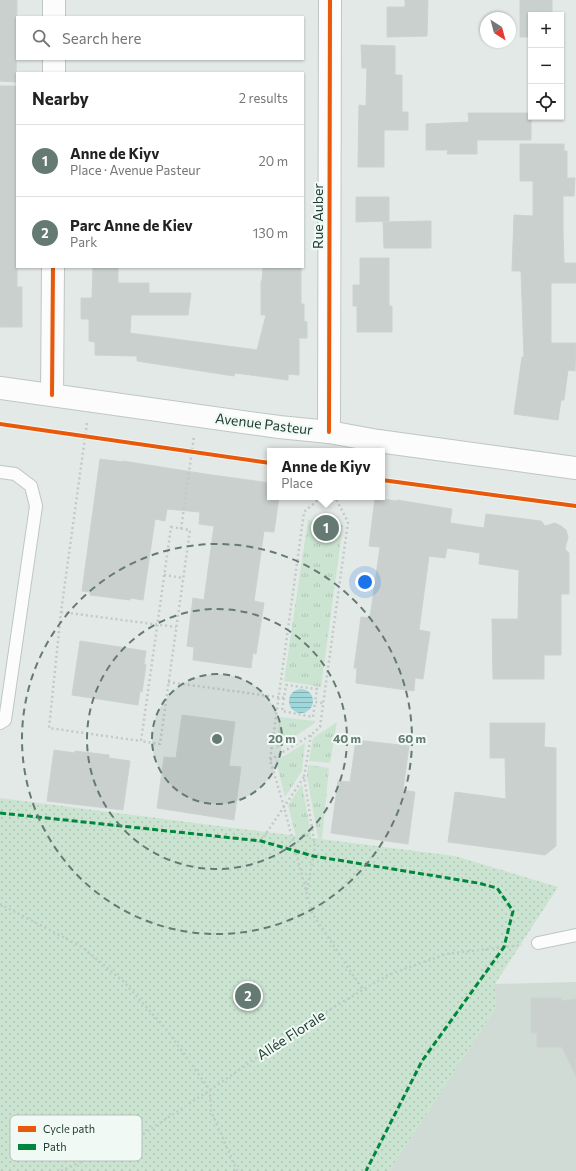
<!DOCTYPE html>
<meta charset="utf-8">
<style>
body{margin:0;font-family:Commissioner,sans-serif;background:#f2f2f2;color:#222}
.controls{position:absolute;right:12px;top:12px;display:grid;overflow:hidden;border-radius:0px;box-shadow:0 1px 3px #0004}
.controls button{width:36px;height:36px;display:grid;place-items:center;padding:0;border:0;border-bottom:1px solid #e0e0e0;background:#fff;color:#222;font:20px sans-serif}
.compass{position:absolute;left:480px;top:12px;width:36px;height:36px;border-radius:50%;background:#fff;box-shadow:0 1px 3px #0004;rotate:144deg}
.you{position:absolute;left:365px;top:582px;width:14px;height:14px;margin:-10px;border:3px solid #fff;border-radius:50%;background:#1a73e8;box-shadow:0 0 0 6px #1a73e833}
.badge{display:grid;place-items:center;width:26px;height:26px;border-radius:50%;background:#647a72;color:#fff;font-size:13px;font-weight:700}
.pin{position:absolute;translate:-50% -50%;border:2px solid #fff;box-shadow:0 1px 4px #0006}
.popup{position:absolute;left:267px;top:448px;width:118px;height:52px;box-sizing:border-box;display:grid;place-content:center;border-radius:0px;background:#fff;filter:drop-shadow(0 1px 3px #0005);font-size:13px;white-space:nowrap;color:#767676}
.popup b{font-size:15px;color:#222}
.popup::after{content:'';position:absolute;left:50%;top:100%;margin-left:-8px;border:8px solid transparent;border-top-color:#fff}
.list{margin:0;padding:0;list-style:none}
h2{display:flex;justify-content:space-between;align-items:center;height:52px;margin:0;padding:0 16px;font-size:17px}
h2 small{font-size:13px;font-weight:400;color:#767676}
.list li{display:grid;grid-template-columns:26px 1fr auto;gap:12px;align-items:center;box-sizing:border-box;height:72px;padding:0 16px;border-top:1px solid #e0e0e0}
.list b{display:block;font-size:15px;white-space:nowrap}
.list p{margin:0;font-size:13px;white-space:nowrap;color:#767676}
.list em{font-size:13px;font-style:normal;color:#767676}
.icon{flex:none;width:22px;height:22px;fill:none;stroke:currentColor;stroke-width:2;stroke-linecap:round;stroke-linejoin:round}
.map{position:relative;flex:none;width:576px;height:1171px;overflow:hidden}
.search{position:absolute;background:#fff;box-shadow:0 1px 3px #0004;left:16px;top:16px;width:288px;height:44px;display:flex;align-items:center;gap:10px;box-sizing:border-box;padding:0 14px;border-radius:0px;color:#767676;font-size:15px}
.panel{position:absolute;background:#fff;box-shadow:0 1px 3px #0004;left:16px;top:72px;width:288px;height:196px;border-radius:0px}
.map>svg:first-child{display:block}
.built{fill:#d0dbd6}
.grass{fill:url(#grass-tufts)}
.park{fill:url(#park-dots)}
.water{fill:url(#water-rules)}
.building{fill:#cad0cd;stroke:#ccd2cf}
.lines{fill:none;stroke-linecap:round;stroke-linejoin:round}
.lane-casing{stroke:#c0c6c3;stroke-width:14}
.street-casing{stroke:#c0c6c3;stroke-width:24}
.secondary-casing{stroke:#bfc7c3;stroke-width:24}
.path{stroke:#c0cac6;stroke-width:2.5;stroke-dasharray:2 3;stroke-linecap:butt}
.lane{stroke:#fbfcfb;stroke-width:12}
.street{stroke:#fbfcfb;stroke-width:22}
.secondary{stroke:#fbfcfb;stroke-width:22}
.quiet{stroke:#00873e;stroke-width:3;stroke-dasharray:6 3;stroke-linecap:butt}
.cycleway-casing{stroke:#f1f9f4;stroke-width:6}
.cycleway{stroke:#e8590c;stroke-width:4}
.ring{fill:none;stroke:#647a72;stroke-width:2;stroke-dasharray:7 5}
.labels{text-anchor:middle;stroke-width:4;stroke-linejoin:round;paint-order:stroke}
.street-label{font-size:14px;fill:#203e34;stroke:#f1f9f4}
.key{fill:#f1f9f4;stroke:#b2c1ba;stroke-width:1}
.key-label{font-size:11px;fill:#203e34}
.centre{fill:#647a72;stroke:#f1f9f4;stroke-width:2}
.ring-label{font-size:12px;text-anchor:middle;font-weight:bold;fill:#647a72;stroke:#f1f9f4;stroke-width:4;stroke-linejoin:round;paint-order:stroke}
</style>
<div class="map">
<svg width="576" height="1171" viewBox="0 0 576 1171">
<defs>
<pattern id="grass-tufts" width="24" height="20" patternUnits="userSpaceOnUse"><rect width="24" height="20" fill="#cbe4d1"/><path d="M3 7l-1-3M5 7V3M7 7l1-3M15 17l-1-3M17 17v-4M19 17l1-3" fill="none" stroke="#aec5b4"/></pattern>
<pattern id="park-dots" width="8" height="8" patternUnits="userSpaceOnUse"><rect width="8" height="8" fill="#cbe4d1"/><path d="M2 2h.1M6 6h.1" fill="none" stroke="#aec5b4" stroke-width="1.8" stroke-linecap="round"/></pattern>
<pattern id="water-rules" width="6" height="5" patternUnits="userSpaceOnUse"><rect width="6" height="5" fill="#a0d7db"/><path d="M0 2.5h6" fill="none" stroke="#82b0b2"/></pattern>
</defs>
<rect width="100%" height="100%" fill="#e3e9e6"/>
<!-- built -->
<polygon class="built" points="576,982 576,1171 389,1171 496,1007 494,984"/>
<!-- grass -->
<g class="grass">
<polygon points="308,520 343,525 321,687 284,681"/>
<polygon points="280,717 315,721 315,723 276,749"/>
<polygon points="337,722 330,763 309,761 313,738"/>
<polygon points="305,743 302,771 285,797 276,761"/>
<polygon points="308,765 329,768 322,839 318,838 307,776"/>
<polygon points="302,784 313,846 298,845 288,805"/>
</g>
<!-- park -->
<polygon class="park" points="0,798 455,856 558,887 495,984 496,1007 389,1171 0,1171"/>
<!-- water -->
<circle class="water" cx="301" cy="701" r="12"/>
<!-- building -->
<g class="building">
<polygon points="0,0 17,0 16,82 0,81"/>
<polygon points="405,0 428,0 427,36 387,37 387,7 405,7"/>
<polygon points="520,0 552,0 552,15 531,15 531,37 520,37"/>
<polygon points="361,45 395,46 395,75 402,75 402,112 408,112 408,130 384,130 384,167 358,167 359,105 366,106 367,68 362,68"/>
<polygon points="0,86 17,86 17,287 22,287 22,327 0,327"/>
<polygon points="468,113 531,113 531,140 477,140 477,154 447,154 448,150 426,150 426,124 469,122"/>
<polygon points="520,144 564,144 564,151 567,151 567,178 575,178 574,196 563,196 563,231 564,263 576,263 576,283 551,283 551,343 576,343 575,371 568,370 564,400 561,400 558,420 514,414 522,357 524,357 521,271 512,271 514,215 533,216 533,181 520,181"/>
<polygon points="356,197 389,197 389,221 356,222"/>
<polygon points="431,221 431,248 384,248 383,222"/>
<polygon points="360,258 389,258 389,306 392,306 392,332 357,332 357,306 353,306 353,285 360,285"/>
<polygon points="93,267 118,267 118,283 149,283 149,293 191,293 188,315 131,315 130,333 257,350 266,315 261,315 261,281 262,281 263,267 301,267 301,304 304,304 304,321 307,322 307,338 299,338 299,375 288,374 288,380 235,373 234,376 137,361 137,356 95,355 95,342 89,341 89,319 81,319 81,298 92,298"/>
<polygon points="100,459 123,462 123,461 205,474 270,483 270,497 279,497 274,532 264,531 254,601 264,603 256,654 253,653 251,668 193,660 194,647 187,646 193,598 204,600 214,526 199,524 200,512 167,509 165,521 155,519 143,600 130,598 130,600 90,595 90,592 82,591"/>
<polygon points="375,498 397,501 397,500 452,509 450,523 484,528 486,514 541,521 545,526 555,523 561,526 566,530 568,537 565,549 569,553 569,594 561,594 561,655 544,655 544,679 493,679 492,619 518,619 519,570 479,564 480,553 447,548 445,558 429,556 419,630 430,632 423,679 415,678 414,691 356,683 357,668 354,668 361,617 370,618 380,547 369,546"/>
<polygon points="80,641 146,651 144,664 146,665 142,692 140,691 138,705 72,695"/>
<polygon points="182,715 235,722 229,766 241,767 234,820 157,808 164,757 176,758"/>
<polygon points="490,723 545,723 544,747 556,748 556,846 545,855 448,842 455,792 506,799 505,758 490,758"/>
<polygon points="356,740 409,746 403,790 415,792 408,844 331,833 338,781 350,782"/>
<polygon points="54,750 75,753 75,751 109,755 109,758 130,761 123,810 47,801"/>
<polygon points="531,998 561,998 561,1001 576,999 576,1076 562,1047 537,1047 537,1033 531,1033"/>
</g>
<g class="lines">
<!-- lane casing -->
<g class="lane-casing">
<g id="lane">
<polyline points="0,472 15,474 31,486 36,506 5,720 0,723"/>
<polyline points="538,943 576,935"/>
</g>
</g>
<!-- street casing -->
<g class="street-casing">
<g id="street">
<polyline points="54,17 54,0"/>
<polyline points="54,73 54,59"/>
<polyline points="52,395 53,267"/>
<polyline points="329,432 330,0"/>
</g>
</g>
<!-- secondary casing -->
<g class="secondary-casing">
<polyline id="secondary" points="0,388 279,427 329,432 378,441 576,468"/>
</g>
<!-- path -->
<g class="path">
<polyline points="87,423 61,612 49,728 141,741"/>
<polyline points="321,497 304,512 270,760 282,800 312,913 363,990"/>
<polygon points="171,527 190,530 160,744 141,741"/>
<polyline points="181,529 194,436"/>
<polyline points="164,575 183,578"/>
<polyline points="61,612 176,627"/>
<polyline points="168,682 284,698 286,685 317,689 315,702 323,703"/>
<polyline points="284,698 282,711 313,717 315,702"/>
<polyline points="270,760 311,735 320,727 348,522 335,497"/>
<polyline points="261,841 304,777"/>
<polyline points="307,890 315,847 304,777 311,735"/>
<polyline points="0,904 82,947 123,981 166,1029 210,1090 211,1111 237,1171"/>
<polyline points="61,1171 140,1136 210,1090 302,1026 388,975 446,954 522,945"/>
</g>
<!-- lane -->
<use href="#lane" class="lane"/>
<!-- street -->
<use href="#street" class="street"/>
<!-- secondary -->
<use href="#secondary" class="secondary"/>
<!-- quiet -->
<polyline class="quiet" points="0,813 261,841 313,856 478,883 497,888 513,911 504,947 422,1061 366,1171"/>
<!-- cycleway casing -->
<g class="cycleway-casing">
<g id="cycleway">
<polyline points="52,395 53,267"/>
<polyline points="0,424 270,463"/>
<polyline points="329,432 330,0"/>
<polyline points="382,480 576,506"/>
</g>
</g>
<!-- cycleway -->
<use href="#cycleway" class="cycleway"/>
</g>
<!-- distance rings -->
<circle cx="217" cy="739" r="65" fill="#647a72" fill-opacity=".12"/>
<g class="ring">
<circle cx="217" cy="739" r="65"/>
<circle cx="217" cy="739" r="130"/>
<circle cx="217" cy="739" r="195"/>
</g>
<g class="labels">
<!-- street labels -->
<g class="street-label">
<text transform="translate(318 216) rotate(-90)" y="5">Rue Auber</text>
<text transform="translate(264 424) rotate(7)" y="5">Avenue Pasteur</text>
<text transform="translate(291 1035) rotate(-33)" y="5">Allée Florale</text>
</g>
</g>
<!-- legend -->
<rect x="10" y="1115" width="132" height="46" rx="6" class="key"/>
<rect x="18" y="1126" width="18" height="6" fill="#e8590c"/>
<rect x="18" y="1144" width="18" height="6" fill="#00873e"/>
<g class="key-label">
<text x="43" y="1133">Cycle path</text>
<text x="43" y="1151">Path</text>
</g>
<circle cx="217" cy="739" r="6" class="centre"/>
<g class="ring-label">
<text x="282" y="743">20 m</text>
<text x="347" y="743">40 m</text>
<text x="412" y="743">60 m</text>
</g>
</svg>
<div class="controls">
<button>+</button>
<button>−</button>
<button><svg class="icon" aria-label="locate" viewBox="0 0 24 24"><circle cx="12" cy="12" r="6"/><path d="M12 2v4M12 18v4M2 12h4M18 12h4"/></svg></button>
</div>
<svg class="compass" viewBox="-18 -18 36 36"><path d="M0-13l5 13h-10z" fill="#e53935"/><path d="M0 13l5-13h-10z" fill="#767676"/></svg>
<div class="you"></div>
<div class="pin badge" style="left:326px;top:528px">1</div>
<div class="popup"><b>Anne de Kiyv</b>Place</div>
<div class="pin badge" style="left:248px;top:996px">2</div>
<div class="search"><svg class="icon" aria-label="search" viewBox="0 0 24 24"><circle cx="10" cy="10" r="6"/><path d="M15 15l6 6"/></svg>Search here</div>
<section class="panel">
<h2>Nearby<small>2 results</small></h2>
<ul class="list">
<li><span class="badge">1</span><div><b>Anne de Kiyv</b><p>Place · Avenue Pasteur</p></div><em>20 m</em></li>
<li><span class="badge">2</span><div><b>Parc Anne de Kiev</b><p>Park</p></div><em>130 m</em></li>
</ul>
</section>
</div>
